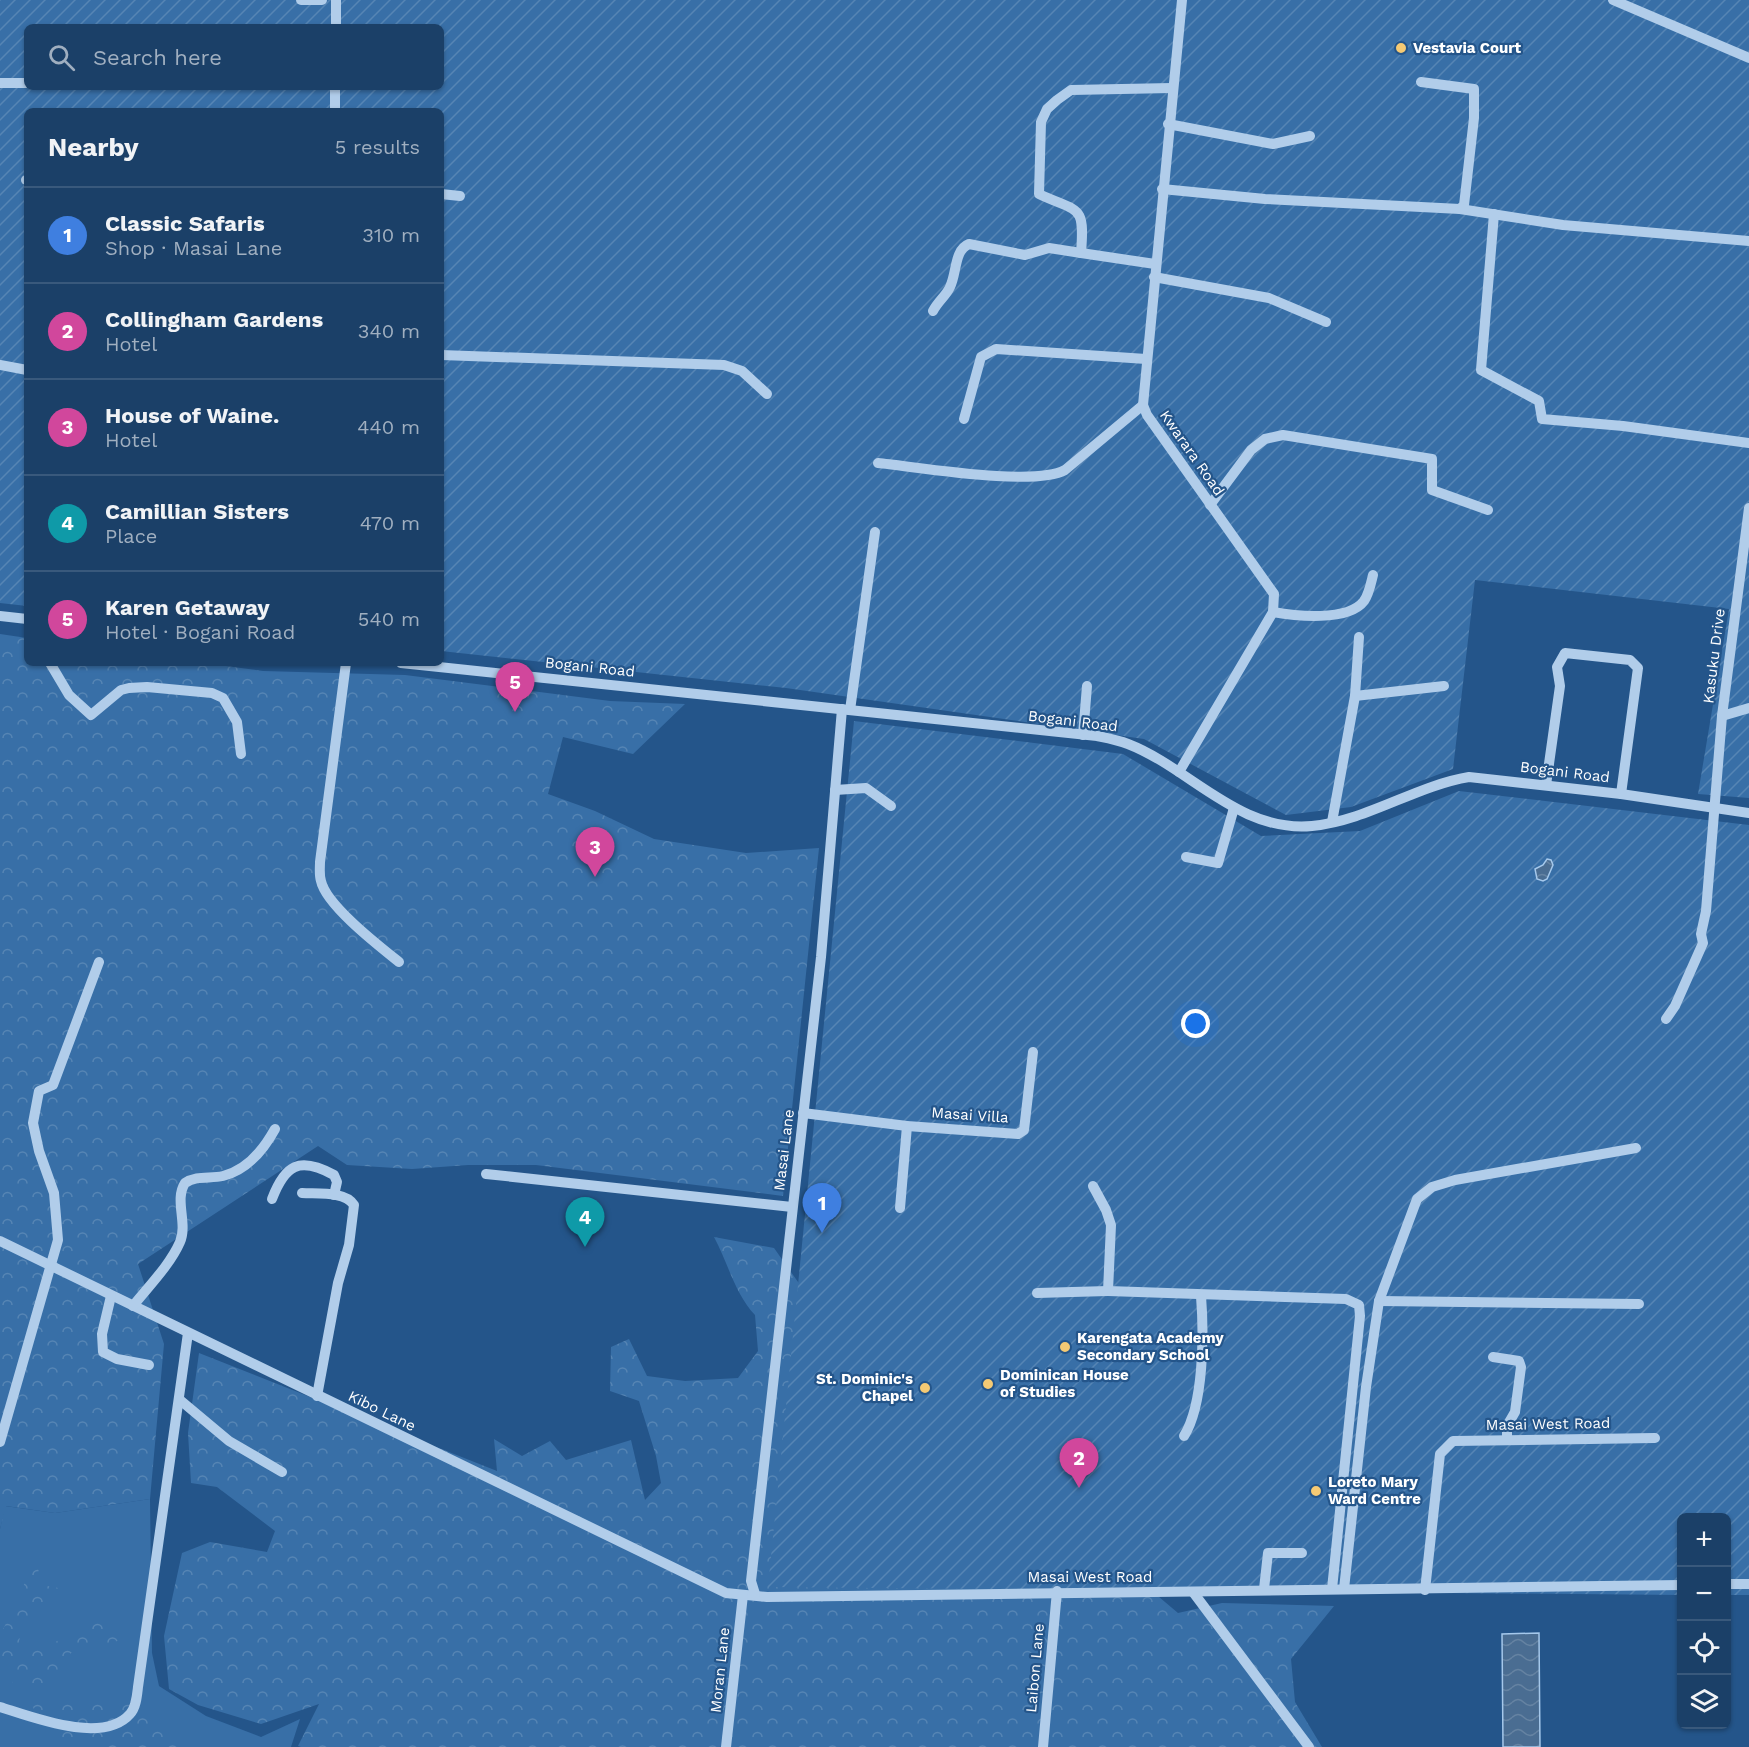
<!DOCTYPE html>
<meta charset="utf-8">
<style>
body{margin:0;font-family:"Work Sans",sans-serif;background:#24476e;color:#f1f3f6}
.controls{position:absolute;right:18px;bottom:18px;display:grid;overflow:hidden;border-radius:9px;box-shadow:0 2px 4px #0004}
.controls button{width:54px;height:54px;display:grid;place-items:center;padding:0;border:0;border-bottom:2px solid #39597c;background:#1b4068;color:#f1f3f6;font:30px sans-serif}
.you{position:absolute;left:1196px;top:1024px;width:21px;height:21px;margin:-15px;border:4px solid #fff;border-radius:50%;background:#1a73e8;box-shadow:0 0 0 9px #1a73e833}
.badge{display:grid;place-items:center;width:39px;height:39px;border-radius:50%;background:#8bbbb9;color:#fff;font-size:20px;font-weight:700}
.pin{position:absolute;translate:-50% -50px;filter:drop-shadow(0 2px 3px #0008)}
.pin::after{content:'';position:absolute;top:32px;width:21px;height:18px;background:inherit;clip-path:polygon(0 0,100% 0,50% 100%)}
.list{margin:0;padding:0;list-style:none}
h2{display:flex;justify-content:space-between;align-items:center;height:78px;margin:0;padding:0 24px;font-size:26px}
h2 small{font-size:20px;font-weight:400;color:#a0afc0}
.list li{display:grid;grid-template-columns:39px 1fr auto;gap:18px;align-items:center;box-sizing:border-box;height:96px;padding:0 24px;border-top:2px solid #39597c}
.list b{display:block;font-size:22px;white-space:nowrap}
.list p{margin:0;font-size:20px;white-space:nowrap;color:#a0afc0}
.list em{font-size:20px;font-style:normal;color:#a0afc0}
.icon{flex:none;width:33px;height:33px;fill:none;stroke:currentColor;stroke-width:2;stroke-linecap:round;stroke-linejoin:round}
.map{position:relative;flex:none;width:1749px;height:1747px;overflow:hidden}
.search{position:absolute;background:#1b4068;box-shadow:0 2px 4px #0004;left:24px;top:24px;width:420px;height:66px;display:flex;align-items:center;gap:15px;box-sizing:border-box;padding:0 21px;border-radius:9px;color:#a0afc0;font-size:22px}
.panel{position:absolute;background:#1b4068;box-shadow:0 2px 4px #0004;left:24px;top:108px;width:420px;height:558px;border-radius:9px}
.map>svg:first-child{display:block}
.green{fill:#386fa7}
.forest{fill:url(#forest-crowns)}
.garden{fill:url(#garden-furrows);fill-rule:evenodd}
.water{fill:url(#water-waves);stroke:#a5c8eb;stroke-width:1.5}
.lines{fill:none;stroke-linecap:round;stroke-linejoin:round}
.minor{stroke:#b1cdea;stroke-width:10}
.poi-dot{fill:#f5ca74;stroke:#24558a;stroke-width:2}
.labels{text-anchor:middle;stroke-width:4.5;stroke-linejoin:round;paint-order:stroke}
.poi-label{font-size:15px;font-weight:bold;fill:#fff;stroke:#24558a;text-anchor:start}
.street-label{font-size:15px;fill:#fff;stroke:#24558a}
</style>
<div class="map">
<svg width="1749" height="1747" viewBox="0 0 1749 1747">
<defs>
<pattern id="forest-crowns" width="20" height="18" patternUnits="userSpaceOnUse" patternTransform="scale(1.5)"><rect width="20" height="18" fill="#386fa7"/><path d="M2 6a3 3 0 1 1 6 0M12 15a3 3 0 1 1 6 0" fill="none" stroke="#5685b4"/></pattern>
<pattern id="garden-furrows" width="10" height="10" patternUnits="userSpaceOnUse" patternTransform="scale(1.5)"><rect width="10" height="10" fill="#386fa7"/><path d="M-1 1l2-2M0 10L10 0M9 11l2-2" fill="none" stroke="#5685b4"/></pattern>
<pattern id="water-waves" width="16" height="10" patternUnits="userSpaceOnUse" patternTransform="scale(1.5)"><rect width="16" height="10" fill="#4a6d92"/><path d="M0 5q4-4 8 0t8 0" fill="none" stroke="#6583a2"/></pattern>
</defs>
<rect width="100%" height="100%" fill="#24558a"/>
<!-- green -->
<polygon class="green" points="150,1499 152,1653 159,1686 206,1716 261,1737 300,1719 291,1747 0,1747 0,1529 5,1506 55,1513"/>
<!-- forest -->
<g class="forest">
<polygon points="0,634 27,638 27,663 203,663 263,671 405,675 610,701 685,704 633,754 563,737 548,794 595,811 654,839 746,853 819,848 783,1196 536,1165 468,1165 412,1169 347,1165 318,1146 138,1264 164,1344 150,1499 55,1513 6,1506 0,1529"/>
<path d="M 714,1237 L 774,1248 L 815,1306 L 1178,1613 L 1222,1603 L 1334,1606 L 1291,1659 L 1295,1702 L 1322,1747 L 301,1747 L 298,1746 L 319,1704 L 261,1724 L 198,1705 L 169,1689 L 164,1636 L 182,1553 L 210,1542 L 267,1552 L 275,1531 L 217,1487 L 191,1483 L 188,1433 L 199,1353 L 497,1471 L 494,1439 L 522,1456 L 550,1441 L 566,1460 L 631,1440 L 645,1500 L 661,1483 L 656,1456 L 639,1401 L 610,1391 L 611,1347 L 629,1339 L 647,1376 L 685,1381 L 738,1378 L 758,1351 L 755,1315 C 735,1294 728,1263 714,1237 Z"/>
<path d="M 41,1548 L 37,1584 L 69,1590 L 20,1629 L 19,1655 C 50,1648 78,1629 109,1618 L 125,1639 L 71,1653 L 64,1674 L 44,1684 L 12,1689 L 14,1673 L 0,1673 L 0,1636 Z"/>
<polygon points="30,1700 94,1702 126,1700 179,1742 198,1747 106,1747 44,1733"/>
</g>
<!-- garden -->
<g class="garden">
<path d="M 0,0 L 1749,0 L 1749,798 L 1698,794 L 1729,609 L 1475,580 L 1453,769 L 1351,807 L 1286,815 L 1144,739 L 786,688 L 441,651 L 441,111 L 27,111 L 27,606 L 0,603 ZM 27,27 L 441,27 L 441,87 L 27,87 Z"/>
<polygon points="854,721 1123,754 1261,836 1360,831 1459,791 1749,825 1749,1595 1727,1595 1726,1518 1682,1518 1681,1595 768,1587"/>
</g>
<!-- water -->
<g class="water">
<polygon points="1547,859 1551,860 1553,865 1547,879 1543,881 1537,879 1535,869 1543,865"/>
<polygon points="1539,1633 1540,1747 1503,1747 1502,1634"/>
</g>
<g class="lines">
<!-- minor -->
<g class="minor">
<polyline points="301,0 322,0"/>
<polyline points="1613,0 1749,58"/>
<polyline points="336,27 336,0"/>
<polyline points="0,83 27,83"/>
<polyline points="335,111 335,87"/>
<polyline points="1168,124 1273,144 1310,136"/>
<polyline points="26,180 27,180"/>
<polyline points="1162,189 1265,199 1460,209 1464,205 1474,118 1474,89 1421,82"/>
<polyline points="441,194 460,196"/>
<polyline points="1460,209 1563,225 1749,241"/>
<polyline points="1494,214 1481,370 1539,401 1542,419 1623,426 1749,443"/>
<path d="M 1155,264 L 1081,253 C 1085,203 1079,213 1039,194 L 1041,122 L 1047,109 L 1057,100 L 1071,90 L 1172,88"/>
<polyline points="1154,277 1269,298 1326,322"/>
<path d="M 933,311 C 938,301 946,296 950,287 C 957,273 954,250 969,244 L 1025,255 L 1049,248 L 1081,253"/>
<polyline points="441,355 724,365 742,371 767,394"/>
<polyline points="0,365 27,370"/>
<polyline points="964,419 981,357 996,349 1146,359"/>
<path d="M 878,463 C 918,467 1034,487 1065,470 L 1143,405"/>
<polyline points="1210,505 1251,450 1265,439 1283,435 1432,459 1432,490 1488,510"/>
<path d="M 1273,612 C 1295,616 1348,622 1364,601 C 1369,594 1371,583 1373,575"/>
<polyline points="0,616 27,619"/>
<polyline points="50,663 69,695 91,715 121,690 129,688 147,687 212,693 223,698 237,722 241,754"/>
<path d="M 346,663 L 320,862 C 320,868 319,875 321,881 C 326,905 379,946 399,962"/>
<path d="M 401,663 L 1097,736 C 1107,738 1118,740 1128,744 C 1190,768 1239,833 1312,826 C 1369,820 1415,786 1469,777 L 1621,794 L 1749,813"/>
<polyline points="1355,696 1444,686"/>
<polyline points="850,710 875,532"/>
<polyline points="1722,716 1749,708"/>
<polyline points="1083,735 1087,686"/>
<polyline points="1179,772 1273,612 1274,594 1147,415 1143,405 1182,0"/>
<polyline points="1546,785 1560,686 1557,667 1565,653 1630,660 1638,668 1621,794"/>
<polyline points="835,790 866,788 891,806"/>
<polyline points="1332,822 1355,696 1359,637"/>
<polyline points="1186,857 1218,863 1234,808"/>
<polyline points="1666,1019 1675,1006 1703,943 1701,934 1706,911 1722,716 1749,508"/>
<polyline points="803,1113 907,1126 1018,1134 1024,1130 1033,1052"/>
<polyline points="486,1174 792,1207"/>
<polyline points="1093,1186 1106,1210 1111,1225 1108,1291 1346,1299 1359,1305 1360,1316 1332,1589"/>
<path d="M 302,1193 C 318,1194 345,1191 354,1205 L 349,1245 L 338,1283 L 317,1396"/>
<path d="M 272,1199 C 285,1165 299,1156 334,1175 L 337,1182 L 334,1195"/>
<polyline points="900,1208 907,1126"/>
<polyline points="0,1241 726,1593 767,1597 1682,1585"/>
<polyline points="1037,1293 1108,1291"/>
<polyline points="111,1296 102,1334 103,1352 117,1359 149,1365"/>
<polyline points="1379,1301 1639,1304"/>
<path d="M 133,1306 C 148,1287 170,1265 180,1242 C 188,1223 174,1200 185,1183 C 197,1175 210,1179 223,1176 C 247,1170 264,1149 275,1129"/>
<polyline points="1493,1357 1519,1361 1521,1367 1515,1412 1507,1426 1507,1440"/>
<polyline points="180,1400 229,1441 282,1472"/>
<path d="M 1184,1436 C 1204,1404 1204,1334 1201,1296"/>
<polyline points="0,1442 58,1240 54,1193 39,1151 33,1123 39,1091 53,1085 99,962"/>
<polyline points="1726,1584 1749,1584"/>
<polyline points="1264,1589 1268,1553 1302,1553"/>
<polyline points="1344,1589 1366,1387 1379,1301 1417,1199 1432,1187 1455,1180 1636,1148"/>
<polyline points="1425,1590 1440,1454 1453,1441 1655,1438"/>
<polyline points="1193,1592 1309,1747"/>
<polyline points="755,1594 751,1581 821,957 842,709"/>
<path d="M 0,1707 C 32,1717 103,1745 130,1714 C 136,1708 137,1696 138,1687 L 188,1333"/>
<polyline points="726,1747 743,1595"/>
<polyline points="1043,1747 1057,1591"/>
</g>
</g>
<!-- markers -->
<g class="poi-dot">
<circle cx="1401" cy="48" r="6"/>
<circle cx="1065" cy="1347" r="6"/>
<circle cx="988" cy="1384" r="6"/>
<circle cx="925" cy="1388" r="6"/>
<circle cx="1316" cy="1491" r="6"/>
</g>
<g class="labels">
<!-- poi labels -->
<g class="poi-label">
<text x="1413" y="53">Vestavia Court</text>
<text x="1077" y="1343">Karengata Academy<tspan x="1077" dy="17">Secondary School</tspan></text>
<text x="1000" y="1380">Dominican House<tspan x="1000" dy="17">of Studies</tspan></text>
<text x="913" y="1384" text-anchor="end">St. Dominic's<tspan x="913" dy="17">Chapel</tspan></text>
<text x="1328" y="1487">Loreto Mary<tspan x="1328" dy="17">Ward Centre</tspan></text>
</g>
<!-- street labels -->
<g class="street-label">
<text transform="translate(1192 453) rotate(55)" y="5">Kwarara Road</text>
<text transform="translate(1714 656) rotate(-83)" y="5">Kasuku Drive</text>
<text transform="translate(590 667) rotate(6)" y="5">Bogani Road</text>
<text transform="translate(1073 721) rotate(7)" y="5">Bogani Road</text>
<text transform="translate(1565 772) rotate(7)" y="5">Bogani Road</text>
<text transform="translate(970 1115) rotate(4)" y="5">Masai Villa</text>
<text transform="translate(784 1150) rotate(-83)" y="5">Masai Lane</text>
<text transform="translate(382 1411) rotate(26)" y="5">Kibo Lane</text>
<text transform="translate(1548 1424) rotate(-1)" y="5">Masai West Road</text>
<text x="1090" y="1582">Masai West Road</text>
<text transform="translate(1035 1668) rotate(-85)" y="5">Laibon Lane</text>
<text transform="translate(720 1670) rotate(-84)" y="5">Moran Lane</text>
</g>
</g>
</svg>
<div class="controls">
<button>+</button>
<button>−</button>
<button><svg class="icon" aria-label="locate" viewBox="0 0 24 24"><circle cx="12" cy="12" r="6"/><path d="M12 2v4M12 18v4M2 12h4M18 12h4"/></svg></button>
<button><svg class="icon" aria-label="layers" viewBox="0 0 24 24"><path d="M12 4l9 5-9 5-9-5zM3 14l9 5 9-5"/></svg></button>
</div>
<div class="you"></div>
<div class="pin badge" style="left:822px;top:1233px;background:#3f7fe0">1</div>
<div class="pin badge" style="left:1079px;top:1488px;background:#d1479c">2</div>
<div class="pin badge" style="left:595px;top:877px;background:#d1479c">3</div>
<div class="pin badge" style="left:585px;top:1247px;background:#0f9aa8">4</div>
<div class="pin badge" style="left:515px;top:712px;background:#d1479c">5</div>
<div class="search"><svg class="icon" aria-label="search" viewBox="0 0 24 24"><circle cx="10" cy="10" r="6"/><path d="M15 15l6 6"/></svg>Search here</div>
<section class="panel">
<h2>Nearby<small>5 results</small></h2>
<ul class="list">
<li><span class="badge" style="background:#3f7fe0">1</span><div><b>Classic Safaris</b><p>Shop · Masai Lane</p></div><em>310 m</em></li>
<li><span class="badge" style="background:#d1479c">2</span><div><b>Collingham Gardens</b><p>Hotel</p></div><em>340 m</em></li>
<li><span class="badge" style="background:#d1479c">3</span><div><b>House of Waine.</b><p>Hotel</p></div><em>440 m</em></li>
<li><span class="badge" style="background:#0f9aa8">4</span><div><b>Camillian Sisters</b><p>Place</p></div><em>470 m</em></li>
<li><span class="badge" style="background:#d1479c">5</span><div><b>Karen Getaway</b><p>Hotel · Bogani Road</p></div><em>540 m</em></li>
</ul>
</section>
</div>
